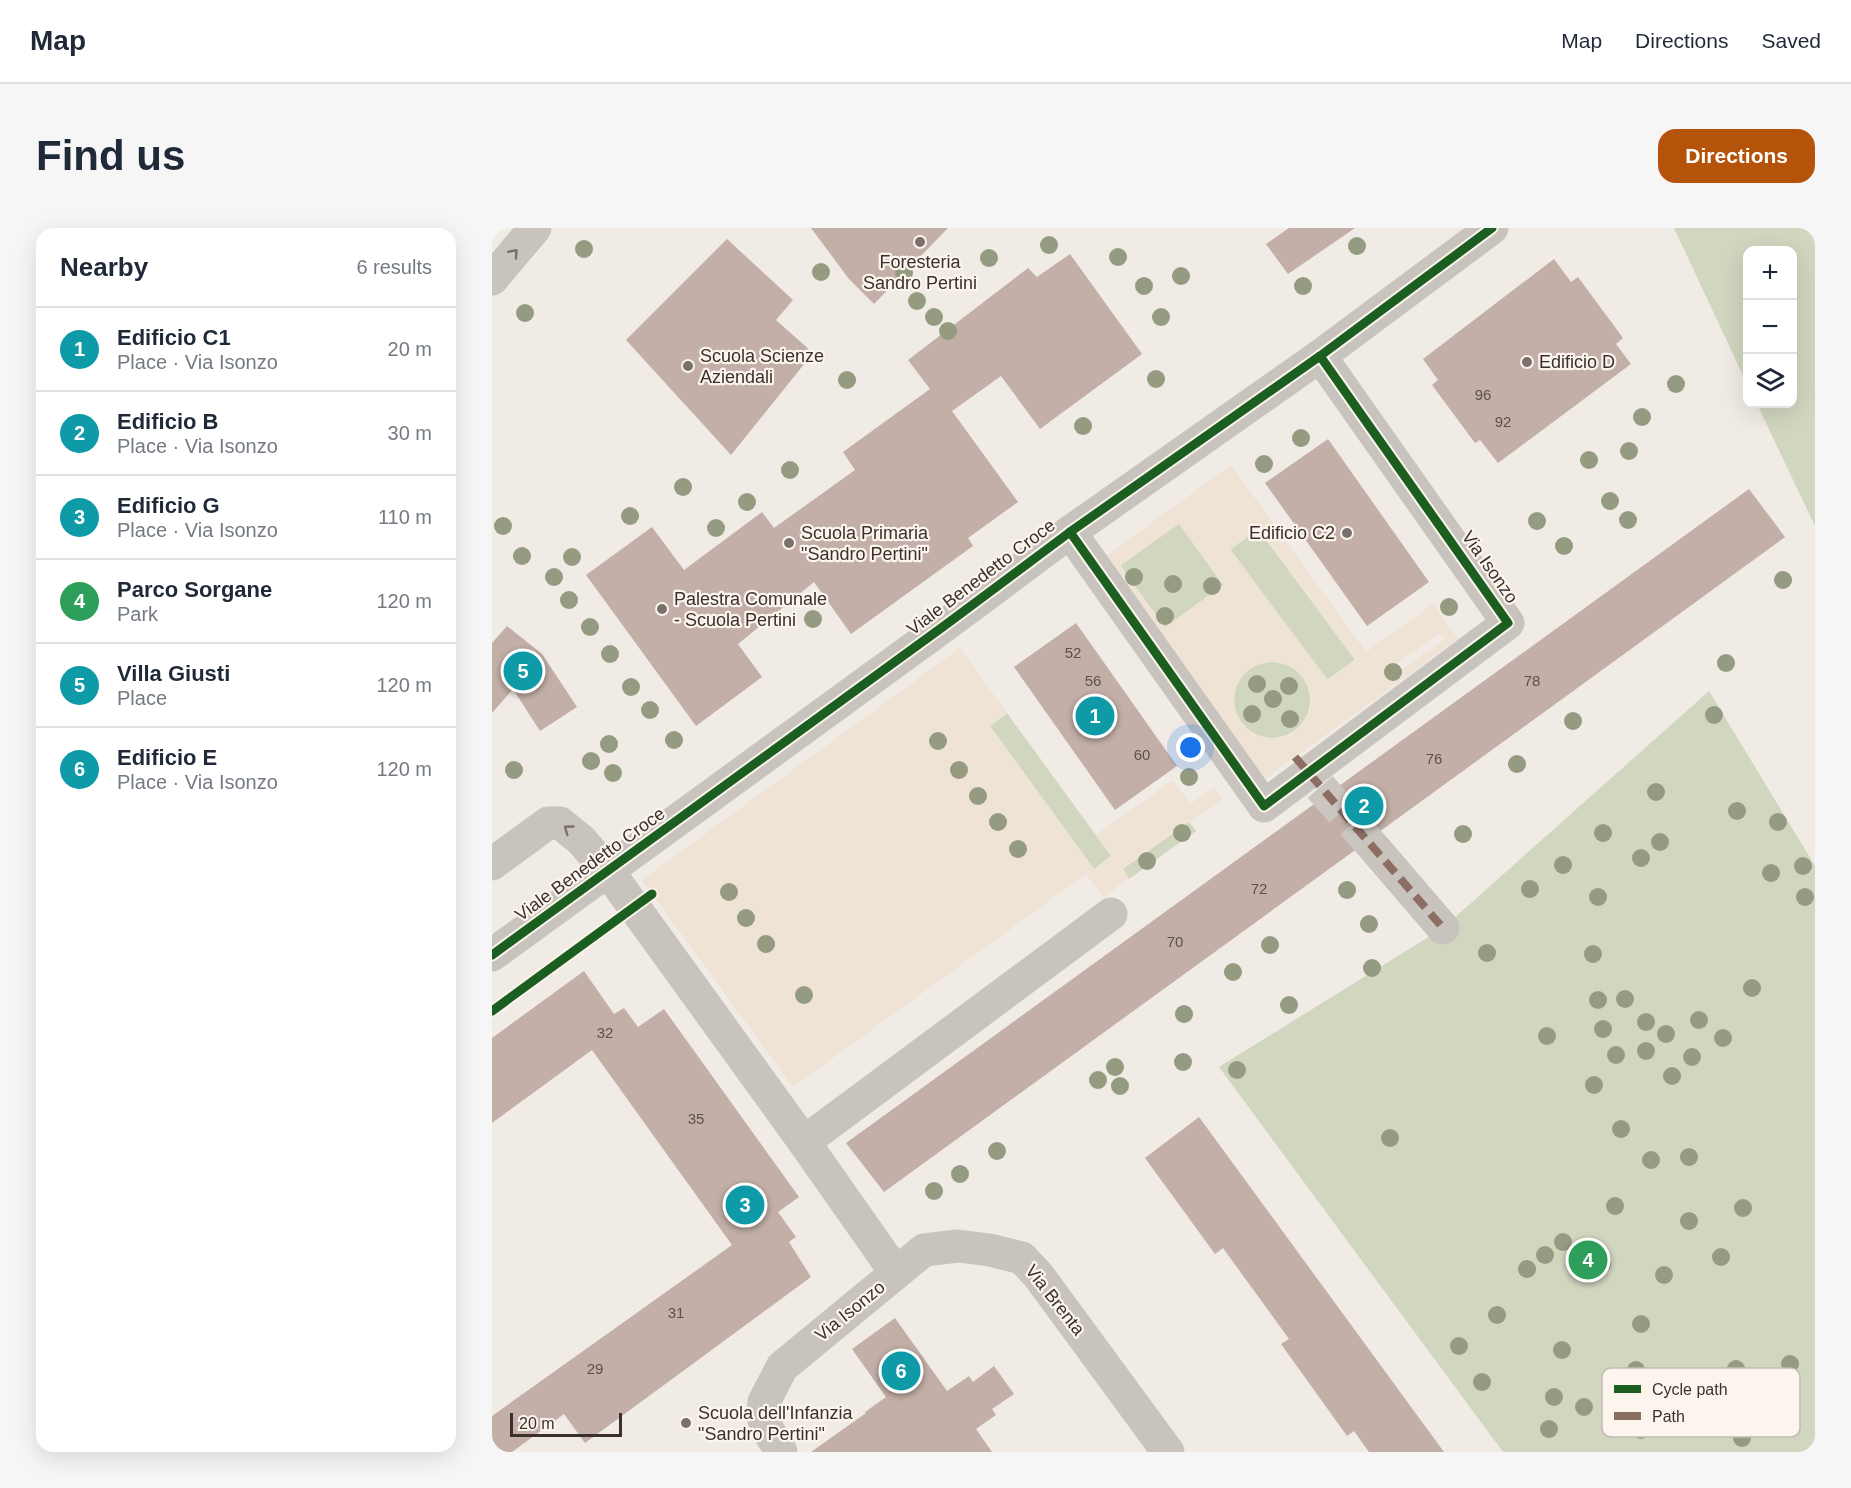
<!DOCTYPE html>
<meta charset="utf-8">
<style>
body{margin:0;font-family:Helvetica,sans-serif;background:#f6f6f7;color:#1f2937}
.controls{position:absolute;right:18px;top:18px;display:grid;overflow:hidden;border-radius:12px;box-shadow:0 6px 24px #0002}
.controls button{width:54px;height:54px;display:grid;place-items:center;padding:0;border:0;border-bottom:2px solid #e0e1e3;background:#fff;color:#1f2937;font:30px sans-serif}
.scale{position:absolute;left:18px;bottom:15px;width:112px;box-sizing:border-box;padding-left:6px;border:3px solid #3b302b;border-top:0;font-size:16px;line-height:21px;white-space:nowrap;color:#3b302b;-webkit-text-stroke:4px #fbf5ee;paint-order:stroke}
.you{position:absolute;left:699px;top:520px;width:21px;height:21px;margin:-15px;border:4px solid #fff;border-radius:50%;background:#1a73e8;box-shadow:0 0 0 9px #1a73e833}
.badge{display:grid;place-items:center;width:39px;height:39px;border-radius:50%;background:#b45309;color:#fff;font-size:20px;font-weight:700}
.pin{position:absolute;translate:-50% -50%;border:3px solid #fff;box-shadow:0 2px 6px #0006}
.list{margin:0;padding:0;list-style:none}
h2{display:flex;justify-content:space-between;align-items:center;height:78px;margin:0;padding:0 24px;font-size:26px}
h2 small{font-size:20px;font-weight:400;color:#747a83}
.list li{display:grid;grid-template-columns:39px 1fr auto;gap:18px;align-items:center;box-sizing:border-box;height:84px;padding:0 24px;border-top:2px solid #e0e1e3}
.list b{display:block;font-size:22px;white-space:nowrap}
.list p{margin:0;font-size:20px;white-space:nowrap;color:#747a83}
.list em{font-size:20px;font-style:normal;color:#747a83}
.icon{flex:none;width:33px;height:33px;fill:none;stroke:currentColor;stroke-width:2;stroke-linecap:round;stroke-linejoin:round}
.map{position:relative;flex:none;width:1323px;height:1224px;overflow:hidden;border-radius:18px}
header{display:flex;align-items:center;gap:36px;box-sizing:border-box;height:84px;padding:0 30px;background:#fff;border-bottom:2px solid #e0e1e3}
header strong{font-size:28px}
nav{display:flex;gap:33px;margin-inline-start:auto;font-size:21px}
.intro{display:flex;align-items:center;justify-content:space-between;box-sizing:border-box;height:144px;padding:0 36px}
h1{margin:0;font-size:42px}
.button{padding:15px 27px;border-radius:18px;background:#b45309;color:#fff;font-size:21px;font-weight:700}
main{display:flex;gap:36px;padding:0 36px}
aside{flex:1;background:#fff;border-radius:18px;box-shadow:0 6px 24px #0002}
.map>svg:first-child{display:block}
.green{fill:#d1d6bf}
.plaza{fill:#eee3d5;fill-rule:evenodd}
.building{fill:#c3afa7}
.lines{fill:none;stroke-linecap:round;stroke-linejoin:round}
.minor-tunnel{stroke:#ccc6c0;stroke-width:33;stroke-dasharray:33 16;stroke-linecap:butt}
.minor{stroke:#c9c3be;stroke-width:33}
.quiet{stroke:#8d6e63;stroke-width:8;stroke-dasharray:15 8;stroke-linecap:butt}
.cycleway-casing{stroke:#fbf5ee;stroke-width:13}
.cycleway{stroke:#1b5e20;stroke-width:9}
.tree{fill:#959b80}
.oneway{stroke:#7b726d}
.poi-dot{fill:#7a716c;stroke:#fbf5ee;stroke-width:2}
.labels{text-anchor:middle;stroke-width:4.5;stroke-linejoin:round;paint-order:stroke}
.number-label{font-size:15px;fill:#5d504a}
.poi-label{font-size:18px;fill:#3b302b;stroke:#fbf5ee;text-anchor:start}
.street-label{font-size:18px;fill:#3b302b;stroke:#fbf5ee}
.key{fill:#fbf5ee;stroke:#c1bab4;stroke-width:1.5}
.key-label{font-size:16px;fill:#3b302b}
</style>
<header>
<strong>Map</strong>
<nav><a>Map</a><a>Directions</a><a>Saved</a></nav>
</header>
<div class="intro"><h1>Find us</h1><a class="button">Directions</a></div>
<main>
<aside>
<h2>Nearby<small>6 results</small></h2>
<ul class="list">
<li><span class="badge" style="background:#0f9aa8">1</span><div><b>Edificio C1</b><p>Place · Via Isonzo</p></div><em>20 m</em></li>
<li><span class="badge" style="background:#0f9aa8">2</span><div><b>Edificio B</b><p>Place · Via Isonzo</p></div><em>30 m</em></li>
<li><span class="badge" style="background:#0f9aa8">3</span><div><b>Edificio G</b><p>Place · Via Isonzo</p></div><em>110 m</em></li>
<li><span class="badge" style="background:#2e9e5b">4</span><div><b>Parco Sorgane</b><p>Park</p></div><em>120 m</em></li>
<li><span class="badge" style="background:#0f9aa8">5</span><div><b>Villa Giusti</b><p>Place</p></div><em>120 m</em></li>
<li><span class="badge" style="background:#0f9aa8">6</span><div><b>Edificio E</b><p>Place · Via Isonzo</p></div><em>120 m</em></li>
</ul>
</aside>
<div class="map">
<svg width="1323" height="1224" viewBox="0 0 1323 1224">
<rect width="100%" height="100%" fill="#f0ebe5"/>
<!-- green -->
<g class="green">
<polygon points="1182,0 1323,0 1323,298 1265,176 1300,176 1300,22 1256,22 1255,156"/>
<polygon points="687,295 732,357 673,400 628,337"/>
<polygon points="766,301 863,432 835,452 738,321"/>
<circle cx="780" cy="472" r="38"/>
<polygon points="1217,463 1323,638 1323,1224 1011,1224 727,839 951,700"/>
<polygon points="515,485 619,628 602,641 498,498"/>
<polygon points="697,594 704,603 637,651 631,641"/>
</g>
<!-- plaza -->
<g class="plaza">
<path d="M 739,237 L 874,424 L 941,376 L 966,411 L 770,553 L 610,331 ZM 687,296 L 731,357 L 673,399 L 628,338 ZM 766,301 L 863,431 L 836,452 L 738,322 ZM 948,405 L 953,411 L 896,451 L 892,445 ZM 774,434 L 786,434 L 798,438 L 809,446 L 816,457 L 819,469 L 818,482 L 812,494 L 803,503 L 792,509 L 780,510 L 767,508 L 756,501 L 748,492 L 743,481 L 742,468 L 745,456 L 752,446 L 762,438 Z"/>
<polygon points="468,420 515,485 498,498 602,641 619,628 604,607 681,552 698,576 723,559 730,571 631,640 637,651 611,669 594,646 301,859 150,652"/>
</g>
<!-- building -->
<g class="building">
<polygon points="319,0 456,0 382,76 357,51"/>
<polygon points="797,0 863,0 796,46 774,16"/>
<polygon points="235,11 301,72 284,92 321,125 239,227 134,112"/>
<polygon points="578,26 650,126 548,201 509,148 460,183 526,274 476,310 481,318 359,406 322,354 246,416 270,449 204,498 94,347 160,299 192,342 270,284 282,300 363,242 351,224 438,161 416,132 536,40 545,49"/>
<polygon points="1062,31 1079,54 1086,49 1131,110 1124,116 1139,136 1006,235 988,212 983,215 940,157 946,152 931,131"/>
<polygon points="836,211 937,354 875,398 773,255"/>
<polygon points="1257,261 1293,309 887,604 880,604 872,607 866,620 392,964 354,915"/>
<polygon points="584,395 685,538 623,582 522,439"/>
<polygon points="15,398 50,426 85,479 48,503 21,461 0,485 0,415"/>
<polygon points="92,743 122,786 132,780 146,799 172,781 307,969 286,984 304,1009 297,1014 319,1049 93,1215 72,1186 20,1224 0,1224 0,1188 240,1017 100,822 0,895 0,810"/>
<polygon points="707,889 952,1224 877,1224 862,1203 855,1208 789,1116 797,1111 731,1020 723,1026 653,930"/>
<polygon points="403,1090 455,1163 477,1148 481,1154 502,1138 522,1166 500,1181 504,1187 484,1201 500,1224 319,1224 374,1185 373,1184 394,1169 360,1121"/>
</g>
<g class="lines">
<!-- minor-tunnel -->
<polyline class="minor-tunnel" points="828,559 884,622"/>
<!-- minor -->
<g class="minor">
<polyline points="0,51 43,0"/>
<polyline points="578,304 772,578 1016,395 828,128"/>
<polyline points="884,622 951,700"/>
<polyline points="0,636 56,595 68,595 89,612 116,643 312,914 404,1045"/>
<polyline points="0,727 452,398 578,304 828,128 1000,0"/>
<polyline points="312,914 619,686"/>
<polyline points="289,1224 276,1202 271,1189 272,1174 290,1139 432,1022 466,1018 498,1022 530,1030 546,1047 676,1224"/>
</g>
<!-- quiet -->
<polyline class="quiet" points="803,529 951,700"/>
<!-- cycleway casing -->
<g class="cycleway-casing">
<g id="cycleway">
<polyline points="578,304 772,578 1016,395 828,128"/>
<polyline points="0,727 452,398 578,304 828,128 1000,0"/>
<polyline points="0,783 160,666"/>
</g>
</g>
<!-- cycleway -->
<use href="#cycleway" class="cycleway"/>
</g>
<!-- trees -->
<g class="tree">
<circle cx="557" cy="17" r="9"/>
<circle cx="865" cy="18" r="9"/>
<circle cx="92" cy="21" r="9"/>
<circle cx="626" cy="29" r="9"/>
<circle cx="497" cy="30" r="9"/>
<circle cx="329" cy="44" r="9"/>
<circle cx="412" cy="45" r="9"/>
<circle cx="689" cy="48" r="9"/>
<circle cx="652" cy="58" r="9"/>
<circle cx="811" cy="58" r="9"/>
<circle cx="425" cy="73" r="9"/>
<circle cx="33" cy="85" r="9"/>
<circle cx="442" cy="89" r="9"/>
<circle cx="669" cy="89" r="9"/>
<circle cx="456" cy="103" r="9"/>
<circle cx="664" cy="151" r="9"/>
<circle cx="355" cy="152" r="9"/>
<circle cx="1184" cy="156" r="9"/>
<circle cx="1150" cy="189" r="9"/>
<circle cx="591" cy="198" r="9"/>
<circle cx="809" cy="210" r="9"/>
<circle cx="1137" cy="223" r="9"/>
<circle cx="1097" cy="232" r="9"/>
<circle cx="772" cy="236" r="9"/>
<circle cx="298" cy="242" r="9"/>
<circle cx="191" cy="259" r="9"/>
<circle cx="1118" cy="273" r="9"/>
<circle cx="255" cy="274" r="9"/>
<circle cx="138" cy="288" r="9"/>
<circle cx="1136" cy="292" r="9"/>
<circle cx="1045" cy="293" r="9"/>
<circle cx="11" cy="298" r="9"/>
<circle cx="224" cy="300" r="9"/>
<circle cx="1072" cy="318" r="9"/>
<circle cx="30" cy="328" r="9"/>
<circle cx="80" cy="329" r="9"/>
<circle cx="62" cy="349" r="9"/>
<circle cx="642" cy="349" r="9"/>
<circle cx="1291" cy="352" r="9"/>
<circle cx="681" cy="356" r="9"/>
<circle cx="720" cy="358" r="9"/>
<circle cx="77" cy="372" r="9"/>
<circle cx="957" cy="379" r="9"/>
<circle cx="673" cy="388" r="9"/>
<circle cx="321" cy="391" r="9"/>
<circle cx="98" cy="399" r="9"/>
<circle cx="118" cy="426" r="9"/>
<circle cx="1234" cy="435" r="9"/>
<circle cx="901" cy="444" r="9"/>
<circle cx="765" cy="456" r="9"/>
<circle cx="797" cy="458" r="9"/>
<circle cx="139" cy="459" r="9"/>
<circle cx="781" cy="471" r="9"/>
<circle cx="158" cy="482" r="9"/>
<circle cx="760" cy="486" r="9"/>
<circle cx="1222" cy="487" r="9"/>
<circle cx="798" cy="491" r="9"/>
<circle cx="1081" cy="493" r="9"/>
<circle cx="182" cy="512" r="9"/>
<circle cx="446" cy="513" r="9"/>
<circle cx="117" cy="516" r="9"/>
<circle cx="99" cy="533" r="9"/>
<circle cx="1025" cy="536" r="9"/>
<circle cx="22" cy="542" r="9"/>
<circle cx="467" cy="542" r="9"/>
<circle cx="121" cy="545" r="9"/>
<circle cx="697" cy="549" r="9"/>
<circle cx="1164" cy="564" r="9"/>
<circle cx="486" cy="568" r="9"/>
<circle cx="1245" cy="583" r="9"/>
<circle cx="506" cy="594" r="9"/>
<circle cx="1286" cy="594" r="9"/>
<circle cx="690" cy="605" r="9"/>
<circle cx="1111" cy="605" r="9"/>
<circle cx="971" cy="606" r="9"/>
<circle cx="1168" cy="614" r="9"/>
<circle cx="526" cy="621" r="9"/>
<circle cx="1149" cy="630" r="9"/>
<circle cx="655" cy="633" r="9"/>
<circle cx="1071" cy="637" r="9"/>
<circle cx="1311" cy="638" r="9"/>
<circle cx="1279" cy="645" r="9"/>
<circle cx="1038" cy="661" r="9"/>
<circle cx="855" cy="662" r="9"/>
<circle cx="237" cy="664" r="9"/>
<circle cx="1106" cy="669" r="9"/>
<circle cx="1313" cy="669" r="9"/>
<circle cx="254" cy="690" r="9"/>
<circle cx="877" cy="696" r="9"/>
<circle cx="274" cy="716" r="9"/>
<circle cx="778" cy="717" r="9"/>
<circle cx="995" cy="725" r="9"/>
<circle cx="1101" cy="726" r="9"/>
<circle cx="880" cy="740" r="9"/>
<circle cx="741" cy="744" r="9"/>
<circle cx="1260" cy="760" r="9"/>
<circle cx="312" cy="767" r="9"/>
<circle cx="1133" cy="771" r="9"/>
<circle cx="1106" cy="772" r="9"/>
<circle cx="797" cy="777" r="9"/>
<circle cx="692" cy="786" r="9"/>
<circle cx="1207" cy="792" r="9"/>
<circle cx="1154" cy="794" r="9"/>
<circle cx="1111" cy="801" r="9"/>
<circle cx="1174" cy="806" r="9"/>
<circle cx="1055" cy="808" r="9"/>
<circle cx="1231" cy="810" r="9"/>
<circle cx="1154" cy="823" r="9"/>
<circle cx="1124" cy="827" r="9"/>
<circle cx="1200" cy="829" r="9"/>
<circle cx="691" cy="834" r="9"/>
<circle cx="623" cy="839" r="9"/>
<circle cx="745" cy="842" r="9"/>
<circle cx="1180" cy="848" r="9"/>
<circle cx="606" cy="852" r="9"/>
<circle cx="1102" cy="857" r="9"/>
<circle cx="628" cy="858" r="9"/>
<circle cx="1129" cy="901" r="9"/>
<circle cx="898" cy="910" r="9"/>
<circle cx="505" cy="923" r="9"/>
<circle cx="1197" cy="929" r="9"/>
<circle cx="1159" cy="932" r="9"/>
<circle cx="468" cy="946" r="9"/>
<circle cx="442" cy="963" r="9"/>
<circle cx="1123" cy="978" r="9"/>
<circle cx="1251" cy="980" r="9"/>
<circle cx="1197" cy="993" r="9"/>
<circle cx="1071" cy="1014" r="9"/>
<circle cx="1053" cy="1027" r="9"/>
<circle cx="1229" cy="1029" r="9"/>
<circle cx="1110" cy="1036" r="9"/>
<circle cx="1035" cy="1041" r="9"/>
<circle cx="1172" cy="1047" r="9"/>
<circle cx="1005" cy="1087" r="9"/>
<circle cx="1149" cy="1096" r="9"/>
<circle cx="967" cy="1118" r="9"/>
<circle cx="1070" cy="1122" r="9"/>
<circle cx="1298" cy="1136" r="9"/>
<circle cx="1244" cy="1141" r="9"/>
<circle cx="1144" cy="1142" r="9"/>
<circle cx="990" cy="1154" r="9"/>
<circle cx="1062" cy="1169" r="9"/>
<circle cx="1092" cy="1179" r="9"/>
<circle cx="1057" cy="1201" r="9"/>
<circle cx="1149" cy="1202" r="9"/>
<circle cx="1250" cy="1210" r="9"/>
</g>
<!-- one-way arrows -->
<defs><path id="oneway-chevron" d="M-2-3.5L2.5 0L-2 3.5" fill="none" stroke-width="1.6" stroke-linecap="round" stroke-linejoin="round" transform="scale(1.5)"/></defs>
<g class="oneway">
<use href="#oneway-chevron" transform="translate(22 25) rotate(-49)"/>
<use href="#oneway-chevron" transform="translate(76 601) rotate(-144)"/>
</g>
<!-- markers -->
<g class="poi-dot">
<circle cx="428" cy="14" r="6"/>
<circle cx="1035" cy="134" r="6"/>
<circle cx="196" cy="138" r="6"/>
<circle cx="855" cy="305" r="6"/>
<circle cx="297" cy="315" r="6"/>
<circle cx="170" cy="381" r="6"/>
<circle cx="194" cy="1195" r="6"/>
</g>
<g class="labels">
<!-- number labels -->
<g class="number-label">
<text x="991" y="172">96</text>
<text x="1011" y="199">92</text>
<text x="581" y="430">52</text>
<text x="601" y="458">56</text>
<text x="1040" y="458">78</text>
<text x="650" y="532">60</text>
<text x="942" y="536">76</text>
<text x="767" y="666">72</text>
<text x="683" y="719">70</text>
<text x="113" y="810">32</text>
<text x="204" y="896">35</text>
<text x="184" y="1090">31</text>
<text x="103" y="1146">29</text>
</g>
<!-- poi labels -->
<g class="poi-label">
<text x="428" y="40" text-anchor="middle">Foresteria<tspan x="428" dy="21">Sandro Pertini</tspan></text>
<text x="208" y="134">Scuola Scienze<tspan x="208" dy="21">Aziendali</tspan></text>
<text x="1047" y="140">Edificio D</text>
<text x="309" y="311">Scuola Primaria<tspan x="309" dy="21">"Sandro Pertini"</tspan></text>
<text x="843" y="311" text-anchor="end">Edificio C2</text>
<text x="182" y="377">Palestra Comunale<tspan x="182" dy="21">- Scuola Pertini</tspan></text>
<text x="206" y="1191">Scuola dell'Infanzia<tspan x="206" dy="21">"Sandro Pertini"</tspan></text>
</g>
<!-- street labels -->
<g class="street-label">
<text transform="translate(998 339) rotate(55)" y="6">Via Isonzo</text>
<text transform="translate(489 349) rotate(-37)" y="6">Viale Benedetto Croce</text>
<text transform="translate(98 636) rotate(-36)" y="6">Viale Benedetto Croce</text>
<text transform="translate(563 1072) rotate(52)" y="6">Via Brenta</text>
<text transform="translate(358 1083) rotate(-39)" y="6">Via Isonzo</text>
</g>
</g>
<!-- legend -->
<rect x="1110" y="1140" width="198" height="69" rx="9" class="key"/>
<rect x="1122" y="1157" width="27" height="8" fill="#1b5e20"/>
<rect x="1122" y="1184" width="27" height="8" fill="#8d6e63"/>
<g class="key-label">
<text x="1160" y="1167">Cycle path</text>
<text x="1160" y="1194">Path</text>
</g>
</svg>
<div class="controls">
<button>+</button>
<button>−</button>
<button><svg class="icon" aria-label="layers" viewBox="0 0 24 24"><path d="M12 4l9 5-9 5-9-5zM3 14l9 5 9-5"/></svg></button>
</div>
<div class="scale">20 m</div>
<div class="you"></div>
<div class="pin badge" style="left:603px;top:488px;background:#0f9aa8">1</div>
<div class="pin badge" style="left:872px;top:578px;background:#0f9aa8">2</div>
<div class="pin badge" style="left:253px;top:977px;background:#0f9aa8">3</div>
<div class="pin badge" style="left:1096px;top:1032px;background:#2e9e5b">4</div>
<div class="pin badge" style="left:31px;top:443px;background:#0f9aa8">5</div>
<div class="pin badge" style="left:409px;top:1143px;background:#0f9aa8">6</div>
</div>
</main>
